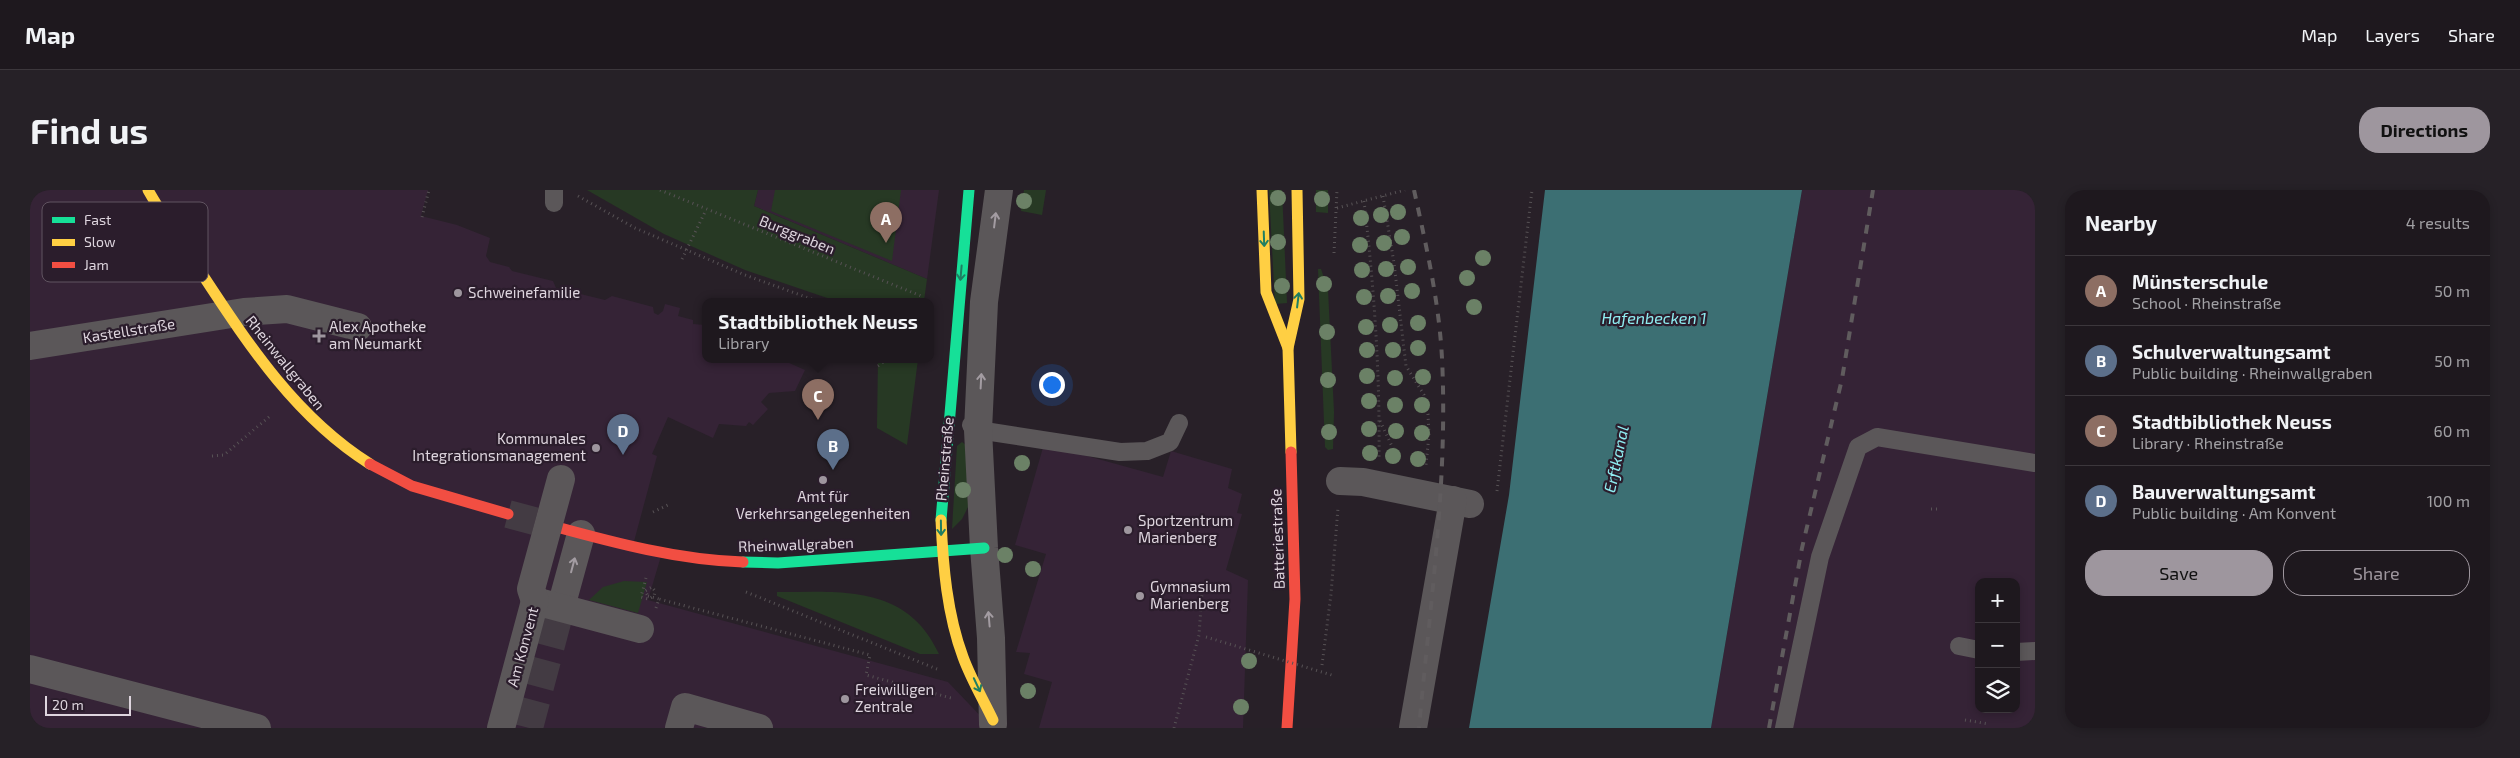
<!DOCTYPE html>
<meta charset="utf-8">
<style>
body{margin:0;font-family:"Exo 2",sans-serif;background:#262127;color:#f1f3f6}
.controls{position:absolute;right:15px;bottom:15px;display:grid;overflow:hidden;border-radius:10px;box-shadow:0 2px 8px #0003}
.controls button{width:45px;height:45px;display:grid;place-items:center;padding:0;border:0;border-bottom:1px solid #3c373c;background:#1e181e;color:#f1f3f6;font:25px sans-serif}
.scale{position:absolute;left:15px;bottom:12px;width:86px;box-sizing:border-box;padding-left:5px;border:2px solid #ded5de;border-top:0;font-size:14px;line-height:18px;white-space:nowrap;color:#ded5de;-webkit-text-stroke:4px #2b1d2c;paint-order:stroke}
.you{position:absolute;left:1021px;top:194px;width:18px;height:18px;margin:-12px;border:4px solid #fff;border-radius:50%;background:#1a73e8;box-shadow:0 0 0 8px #1a73e833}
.badge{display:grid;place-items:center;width:32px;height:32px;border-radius:50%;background:#9e969e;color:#fff;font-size:16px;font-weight:700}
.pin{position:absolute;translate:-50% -41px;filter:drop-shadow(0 1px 2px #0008)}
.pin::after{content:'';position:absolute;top:26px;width:18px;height:15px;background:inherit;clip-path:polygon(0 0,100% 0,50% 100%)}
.popup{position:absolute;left:672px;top:108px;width:232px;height:65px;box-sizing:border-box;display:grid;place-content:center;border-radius:10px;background:#1e181e;filter:drop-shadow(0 1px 4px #0005);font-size:16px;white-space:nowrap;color:#a1a0a4}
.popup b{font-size:19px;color:#f1f3f6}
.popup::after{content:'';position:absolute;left:50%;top:100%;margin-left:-10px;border:10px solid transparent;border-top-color:#1e181e}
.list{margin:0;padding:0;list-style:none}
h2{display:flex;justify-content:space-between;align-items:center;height:65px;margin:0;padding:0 20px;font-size:21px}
h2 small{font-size:16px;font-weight:400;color:#a1a0a4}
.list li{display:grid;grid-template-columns:32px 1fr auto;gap:15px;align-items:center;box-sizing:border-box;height:70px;padding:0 20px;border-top:1px solid #3c373c}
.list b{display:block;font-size:19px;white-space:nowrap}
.list p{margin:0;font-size:16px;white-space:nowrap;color:#a1a0a4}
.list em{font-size:16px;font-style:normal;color:#a1a0a4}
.actions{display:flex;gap:10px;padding:15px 20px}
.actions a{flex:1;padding:11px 0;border:1px solid #9e969e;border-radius:20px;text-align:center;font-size:18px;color:#9e969e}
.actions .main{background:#9e969e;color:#111}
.icon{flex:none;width:28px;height:28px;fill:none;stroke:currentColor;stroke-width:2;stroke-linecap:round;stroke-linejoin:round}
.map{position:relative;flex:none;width:2005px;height:538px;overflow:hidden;border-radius:20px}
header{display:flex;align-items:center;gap:30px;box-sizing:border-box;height:70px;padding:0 25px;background:#1e181e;border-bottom:1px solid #3c373c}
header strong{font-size:24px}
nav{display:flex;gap:28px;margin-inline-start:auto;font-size:18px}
.intro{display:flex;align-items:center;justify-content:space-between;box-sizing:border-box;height:120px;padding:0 30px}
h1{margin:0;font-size:35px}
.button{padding:12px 22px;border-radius:20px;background:#9e969e;color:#111;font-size:18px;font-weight:700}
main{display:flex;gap:30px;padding:0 30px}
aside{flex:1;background:#1e181e;border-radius:20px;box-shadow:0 2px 8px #0003}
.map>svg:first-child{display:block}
.built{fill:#352336;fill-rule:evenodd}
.green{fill:#273924}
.water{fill:#3c6f73}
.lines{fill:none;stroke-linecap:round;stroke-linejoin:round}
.street-tunnel{stroke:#433b43;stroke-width:28;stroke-dasharray:28 14;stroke-linecap:butt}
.secondary-tunnel{stroke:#433b43;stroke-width:28;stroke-dasharray:28 14;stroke-linecap:butt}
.path{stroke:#575255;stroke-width:3;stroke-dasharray:1 4;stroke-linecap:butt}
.lane{stroke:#5b5759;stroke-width:18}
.street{stroke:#5b5759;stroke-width:28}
.fast{stroke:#16e098;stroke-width:11}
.slow{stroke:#ffcf43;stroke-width:11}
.jam{stroke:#f24e42;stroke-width:11}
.rail{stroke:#605c5e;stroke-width:4;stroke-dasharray:9 9;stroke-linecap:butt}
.path-bridge{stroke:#575255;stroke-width:3;stroke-dasharray:1 4;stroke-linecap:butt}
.street-bridge{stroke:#5b5759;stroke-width:28}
.tree{fill:#6b8166}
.oneway{stroke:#a39ca2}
.oneway2{stroke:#207e62}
.poi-dot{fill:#9e969e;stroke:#2b1d2c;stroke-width:2}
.labels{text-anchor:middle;stroke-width:4.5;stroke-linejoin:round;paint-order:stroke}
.street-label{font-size:15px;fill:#ded5de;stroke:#2b1d2c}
.poi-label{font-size:15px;fill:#ded5de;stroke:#2b1d2c;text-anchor:start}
.water-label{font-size:16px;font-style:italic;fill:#8fedf1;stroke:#2b1d2c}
.key{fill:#2b1d2c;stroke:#615461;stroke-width:1}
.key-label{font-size:14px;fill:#ded5de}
</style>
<header>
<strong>Map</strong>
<nav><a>Map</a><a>Layers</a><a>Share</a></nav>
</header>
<div class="intro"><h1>Find us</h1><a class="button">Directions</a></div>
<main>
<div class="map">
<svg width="2005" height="538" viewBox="0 0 2005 538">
<rect width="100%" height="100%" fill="#282028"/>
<!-- built -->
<g class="built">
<polygon points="0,0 398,0 391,26 427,35 460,48 456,66 460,72 479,77 482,81 523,91 526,98 575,110 582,106 623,117 624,123 628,125 633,121 635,114 650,118 648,126 663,130 663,134 675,135 676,169 744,169 744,172 757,172 775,180 765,201 739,203 731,212 738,219 723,235 719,232 716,236 689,234 683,248 638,227 622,264 627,266 602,359 631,366 618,410 918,492 960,536 960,538 0,538"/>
<polygon points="728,0 909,0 897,89 724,16"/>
<path d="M 1772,0 L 2005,0 L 2005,538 L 1681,538 ZM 1949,392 L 1986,392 L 1986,519 L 1949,519 Z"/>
<polygon points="1014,254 1133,287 1141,261 1202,279 1198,298 1212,304 1207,323 1212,324 1196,380 1218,390 1213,538 1009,538 1022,492 994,484 1000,463 986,462 1016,364 985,355"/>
</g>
<!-- green -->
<g class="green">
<polygon points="557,0 728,0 724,16 897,89 894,111 806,111 715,80 634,44"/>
<polygon points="745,0 871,0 862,71 741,21"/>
<polygon points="994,0 1016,0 1012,25 991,21"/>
<polygon points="1239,0 1252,0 1257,113 1245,114"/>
<polygon points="1286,0 1298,0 1298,23 1286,22"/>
<polygon points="1288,79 1291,79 1298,100 1304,222 1303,259 1298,260 1295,257"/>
<polygon points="848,169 888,169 877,255 847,238"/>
<polygon points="932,252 937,256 938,317 932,329 922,339 927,256"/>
<polygon points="594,391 617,392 608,423 559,410 573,397"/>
<path d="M 747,402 C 811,402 877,394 909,464 L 890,464 L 747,406 Z"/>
</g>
<!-- water -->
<polygon class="water" points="1515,0 1772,0 1681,538 1439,538 1479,305"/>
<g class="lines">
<!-- street-tunnel -->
<polyline class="street-tunnel" points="499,538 534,406"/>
<!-- secondary-tunnel -->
<polyline class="secondary-tunnel" points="478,324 523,336"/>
<!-- path -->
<g class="path">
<polyline points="630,0 891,106 893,111"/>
<polyline points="548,6 605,38 715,85 787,111"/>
<polyline points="1353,6 1364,73 1376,176 1394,205 1398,224 1399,245 1396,275"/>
<path d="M 1334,11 C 1344,96 1350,182 1349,267"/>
<polyline points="1307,18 1375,0"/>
<polyline points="392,27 399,0"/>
<polyline points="1304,63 1307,0"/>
<polyline points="848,176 858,169"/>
<polyline points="1350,231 1369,271"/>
<polyline points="182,266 194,265 240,226"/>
<polyline points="1467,301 1502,0"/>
<polyline points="1901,319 1909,319"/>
<polyline points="623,322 638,315"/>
<polyline points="616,388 611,407 618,409 624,406 625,401 622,397 615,401 618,406"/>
<polyline points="716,402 907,479"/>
<polyline points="626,418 629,409 840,465 836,485 921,508"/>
<polyline points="1292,475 1301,404 1308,318"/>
<polyline points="1935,530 1959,534"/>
<polyline points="1144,538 1169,445 1172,403"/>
</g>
<!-- lane -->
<g class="lane">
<polyline points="524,0 524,13"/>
<polyline points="941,235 948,240 1090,262 1117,261 1140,252 1149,233"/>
<polyline points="1929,456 1949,460"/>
<polyline points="1986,462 2005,461"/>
<polyline points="1754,538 1790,367 1828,257 1847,247 2005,273"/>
</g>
<!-- street -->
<g class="street">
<polyline points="0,156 214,122 257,119 328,137"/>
<polyline points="1310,291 1333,292 1440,314"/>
<polyline points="534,406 551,344"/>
<polyline points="0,479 227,538"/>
<polyline points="963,534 961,448 954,358 948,240 954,112 969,0"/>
<polyline points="471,538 505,411 610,439"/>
<polyline points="649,538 655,517 729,538"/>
<polyline points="1383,538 1423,310"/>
</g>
<!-- fast -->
<g class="fast">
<polyline points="911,330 939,0"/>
<polyline points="713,372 748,373 954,358"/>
</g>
<!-- slow -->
<g class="slow">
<path d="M 118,0 C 135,30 155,58 174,87 C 220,157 267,228 340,274"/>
<polyline points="1232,0 1236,102 1258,158"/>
<polyline points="1261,262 1258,158 1269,109 1267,0"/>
<path d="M 911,330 C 913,376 917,424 933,467 C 941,489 953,509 963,530"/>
</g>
<!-- jam -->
<g class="jam">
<polyline points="340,274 382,296 478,324"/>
<path d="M 523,336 C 585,353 649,370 713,372"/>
<polyline points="1257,538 1265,409 1261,262"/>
</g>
<!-- rail -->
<g class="rail">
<path d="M 1384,0 C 1396,55 1409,111 1412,168 C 1418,291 1400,415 1389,538"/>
<polyline points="1739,538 1772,358 1812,189 1843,0"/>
</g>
<!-- path-bridge -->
<g class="path-bridge">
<polyline points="652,69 676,20"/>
<polyline points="618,406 629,409"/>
<polyline points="1176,447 1305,486"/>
</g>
<!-- street-bridge -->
<polyline class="street-bridge" points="505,411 501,399 531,289"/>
</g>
<!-- trees -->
<g class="tree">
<circle cx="1248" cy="8" r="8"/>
<circle cx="1292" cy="9" r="8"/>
<circle cx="994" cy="11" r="8"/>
<circle cx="1368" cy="22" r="8"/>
<circle cx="1351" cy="25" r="8"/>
<circle cx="1331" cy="28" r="8"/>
<circle cx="1372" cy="47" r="8"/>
<circle cx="1248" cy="52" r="8"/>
<circle cx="1354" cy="53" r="8"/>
<circle cx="1330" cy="55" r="8"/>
<circle cx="1453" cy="68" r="8"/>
<circle cx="1378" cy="77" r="8"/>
<circle cx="1356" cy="79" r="8"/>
<circle cx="1332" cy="80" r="8"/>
<circle cx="1437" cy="88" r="8"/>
<circle cx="1294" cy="94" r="8"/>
<circle cx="1252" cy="96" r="8"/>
<circle cx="1382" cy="101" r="8"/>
<circle cx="1358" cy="106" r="8"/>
<circle cx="1334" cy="107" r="8"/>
<circle cx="1444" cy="117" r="8"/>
<circle cx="1388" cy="133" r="8"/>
<circle cx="1360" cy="135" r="8"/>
<circle cx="1336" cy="137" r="8"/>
<circle cx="1297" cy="142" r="8"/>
<circle cx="1388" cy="158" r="8"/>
<circle cx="1337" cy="160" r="8"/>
<circle cx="1363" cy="160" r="8"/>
<circle cx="1337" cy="186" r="8"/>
<circle cx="1393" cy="187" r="8"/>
<circle cx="1365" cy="188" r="8"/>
<circle cx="1298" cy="190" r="8"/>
<circle cx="1339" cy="211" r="8"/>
<circle cx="1365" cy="215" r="8"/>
<circle cx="1392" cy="215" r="8"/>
<circle cx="1339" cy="239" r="8"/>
<circle cx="1366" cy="241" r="8"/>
<circle cx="1299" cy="242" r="8"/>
<circle cx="1392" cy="243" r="8"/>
<circle cx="1340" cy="263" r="8"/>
<circle cx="1363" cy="266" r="8"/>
<circle cx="1388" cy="269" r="8"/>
<circle cx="992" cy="273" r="8"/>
<circle cx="933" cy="300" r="8"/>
<circle cx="975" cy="365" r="8"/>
<circle cx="1003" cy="379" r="8"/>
<circle cx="1219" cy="471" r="8"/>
<circle cx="998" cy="501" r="8"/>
<circle cx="1211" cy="517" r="8"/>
</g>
<!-- one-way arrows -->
<defs><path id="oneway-shaft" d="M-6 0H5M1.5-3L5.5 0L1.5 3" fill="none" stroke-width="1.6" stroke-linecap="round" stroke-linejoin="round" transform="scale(1.25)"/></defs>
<g class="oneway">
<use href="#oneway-shaft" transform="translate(965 30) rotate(-83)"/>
<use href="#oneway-shaft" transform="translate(951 191) rotate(-87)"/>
<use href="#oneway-shaft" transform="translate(543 375) rotate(-75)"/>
<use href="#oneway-shaft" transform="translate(959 429) rotate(-95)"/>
</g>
<g class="oneway2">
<use href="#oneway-shaft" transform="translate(1234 49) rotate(88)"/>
<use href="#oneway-shaft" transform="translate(931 83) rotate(95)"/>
<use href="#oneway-shaft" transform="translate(1268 110) rotate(-83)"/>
<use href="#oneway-shaft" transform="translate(911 338) rotate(89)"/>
<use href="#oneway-shaft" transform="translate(947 495) rotate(65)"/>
</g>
<!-- markers -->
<g class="poi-dot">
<circle cx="428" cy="103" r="5"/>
<path d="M286.5 138.5h5v5h5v5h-5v5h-5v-5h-5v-5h5z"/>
<circle cx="566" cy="258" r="5"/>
<circle cx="793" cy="290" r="5"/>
<circle cx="1098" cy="340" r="5"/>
<circle cx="1110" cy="406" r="5"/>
<circle cx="815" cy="509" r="5"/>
</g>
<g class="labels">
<!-- street labels -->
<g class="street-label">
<text transform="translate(767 45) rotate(22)" y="5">Burggraben</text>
<text transform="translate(99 141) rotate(-9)" y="5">Kastellstraße</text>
<text transform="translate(255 173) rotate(51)" y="5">Rheinwallgraben</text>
<text transform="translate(915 269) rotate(-85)" y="5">Rheinstraße</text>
<text transform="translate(1248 349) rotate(-92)" y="5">Batteriestraße</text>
<text transform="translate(766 355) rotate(-2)" y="5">Rheinwallgraben</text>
<text transform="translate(493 457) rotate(-75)" y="5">Am Konvent</text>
</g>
<!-- poi labels -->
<g class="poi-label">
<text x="438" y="108">Schweinefamilie</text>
<text x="299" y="142">Alex Apotheke<tspan x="299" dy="17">am Neumarkt</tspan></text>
<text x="556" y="254" text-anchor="end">Kommunales<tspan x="556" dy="17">Integrationsmanagement</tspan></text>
<text x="793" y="312" text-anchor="middle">Amt für<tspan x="793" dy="17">Verkehrsangelegenheiten</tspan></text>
<text x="1108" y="336">Sportzentrum<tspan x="1108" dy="17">Marienberg</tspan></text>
<text x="1120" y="402">Gymnasium<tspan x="1120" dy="17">Marienberg</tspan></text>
<text x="825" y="505">Freiwilligen<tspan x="825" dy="17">Zentrale</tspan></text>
</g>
<!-- water labels -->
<g class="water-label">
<text x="1624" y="134">Hafenbecken 1</text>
<text transform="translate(1586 269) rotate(-78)" y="6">Erftkanal</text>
</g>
</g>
<!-- legend -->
<rect x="12" y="12" width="166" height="80" rx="8" class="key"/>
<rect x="22" y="27" width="23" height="6" fill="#16e098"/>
<rect x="22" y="49" width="23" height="7" fill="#ffcf43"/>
<rect x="22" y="72" width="23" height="6" fill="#f24e42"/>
<g class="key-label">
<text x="54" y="35">Fast</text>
<text x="54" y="57">Slow</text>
<text x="54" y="80">Jam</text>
</g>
</svg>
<div class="controls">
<button>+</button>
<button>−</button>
<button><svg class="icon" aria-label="layers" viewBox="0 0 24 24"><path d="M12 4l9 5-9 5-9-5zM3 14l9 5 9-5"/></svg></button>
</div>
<div class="scale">20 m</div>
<div class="you"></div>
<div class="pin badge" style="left:856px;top:53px;background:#8d6e63">A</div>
<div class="pin badge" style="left:803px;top:280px;background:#5c6f8a">B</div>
<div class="pin badge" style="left:788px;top:230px;background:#8d6e63">C</div>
<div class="popup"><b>Stadtbibliothek Neuss</b>Library</div>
<div class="pin badge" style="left:593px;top:265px;background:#5c6f8a">D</div>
</div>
<aside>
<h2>Nearby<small>4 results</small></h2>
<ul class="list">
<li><span class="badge" style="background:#8d6e63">A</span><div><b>Münsterschule</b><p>School · Rheinstraße</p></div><em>50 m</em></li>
<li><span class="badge" style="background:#5c6f8a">B</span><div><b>Schulverwaltungsamt</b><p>Public building · Rheinwallgraben</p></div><em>50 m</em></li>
<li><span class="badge" style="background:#8d6e63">C</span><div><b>Stadtbibliothek Neuss</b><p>Library · Rheinstraße</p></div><em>60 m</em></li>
<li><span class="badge" style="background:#5c6f8a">D</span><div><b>Bauverwaltungsamt</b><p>Public building · Am Konvent</p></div><em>100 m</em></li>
</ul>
<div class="actions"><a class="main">Save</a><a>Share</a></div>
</aside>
</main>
